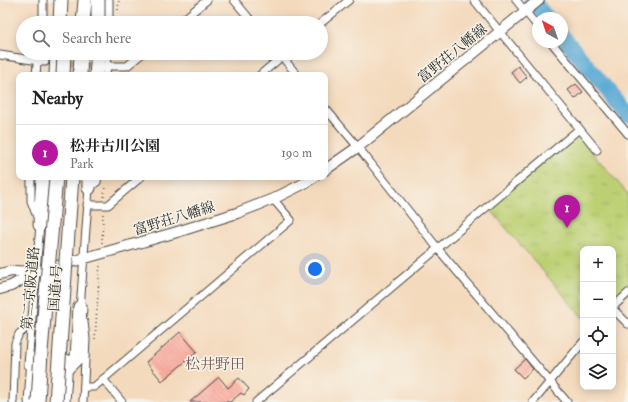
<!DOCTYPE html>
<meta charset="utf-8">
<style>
body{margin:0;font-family:"IM FELL Double Pica","Noto Serif JP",serif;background:#f6f6f6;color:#222}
.controls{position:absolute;right:12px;bottom:12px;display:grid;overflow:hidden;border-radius:8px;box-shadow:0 2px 10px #0003}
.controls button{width:36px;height:36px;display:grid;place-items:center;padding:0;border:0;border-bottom:1px solid #e0e0e0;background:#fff;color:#222;font:20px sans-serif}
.compass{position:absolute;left:532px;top:12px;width:36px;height:36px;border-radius:50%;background:#fff;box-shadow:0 2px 10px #0003;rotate:320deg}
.you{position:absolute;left:315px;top:269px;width:14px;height:14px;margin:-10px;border:3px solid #fff;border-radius:50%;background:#1a73e8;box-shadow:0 0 0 6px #1a73e833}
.badge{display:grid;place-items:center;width:26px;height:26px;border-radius:50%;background:#b5179e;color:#fff;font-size:13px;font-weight:700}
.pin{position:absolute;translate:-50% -33px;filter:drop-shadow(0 1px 2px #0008)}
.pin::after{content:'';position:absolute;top:21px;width:14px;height:12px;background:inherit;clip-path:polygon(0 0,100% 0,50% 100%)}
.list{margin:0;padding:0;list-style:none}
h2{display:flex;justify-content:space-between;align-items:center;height:52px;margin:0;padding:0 16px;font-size:17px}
h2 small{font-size:13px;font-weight:400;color:#767676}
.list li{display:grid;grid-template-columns:26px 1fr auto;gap:12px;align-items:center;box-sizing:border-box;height:56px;padding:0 16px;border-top:1px solid #e0e0e0}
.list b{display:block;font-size:15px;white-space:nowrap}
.list p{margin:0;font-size:13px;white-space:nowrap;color:#767676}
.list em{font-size:13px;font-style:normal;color:#767676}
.icon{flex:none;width:22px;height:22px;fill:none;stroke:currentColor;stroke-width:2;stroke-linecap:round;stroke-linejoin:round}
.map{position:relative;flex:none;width:628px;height:402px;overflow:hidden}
.search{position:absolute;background:#fff;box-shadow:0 2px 10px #0003;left:16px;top:16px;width:312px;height:44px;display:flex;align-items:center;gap:10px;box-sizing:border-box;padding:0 14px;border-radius:22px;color:#767676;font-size:15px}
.panel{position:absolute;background:#fff;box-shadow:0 2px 10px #0003;left:16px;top:72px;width:312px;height:108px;border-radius:8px}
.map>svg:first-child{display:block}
.park{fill:url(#park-tufts);stroke:#747e4f}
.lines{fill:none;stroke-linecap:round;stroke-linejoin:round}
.river{stroke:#5baad5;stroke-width:16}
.building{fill:url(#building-back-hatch)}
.street-tunnel{stroke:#ccb7a0;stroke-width:7;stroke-dasharray:7 3.5;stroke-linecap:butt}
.street-casing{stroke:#494541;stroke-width:9}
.secondary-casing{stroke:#494541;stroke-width:12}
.highway-casing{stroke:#494541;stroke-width:15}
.path{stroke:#494541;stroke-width:1.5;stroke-dasharray:1 3;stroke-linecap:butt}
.street{stroke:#fff;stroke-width:7}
.secondary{stroke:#fff;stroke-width:10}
.highway{stroke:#fff;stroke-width:13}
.highway-bridge-casing{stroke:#494541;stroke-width:15;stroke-linecap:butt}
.highway-bridge{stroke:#fff;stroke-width:13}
.labels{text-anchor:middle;stroke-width:3;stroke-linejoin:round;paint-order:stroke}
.street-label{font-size:14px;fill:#2b2b2b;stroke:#f7f3e8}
.neighbourhood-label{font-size:15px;fill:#745854;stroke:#f7f3e8}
</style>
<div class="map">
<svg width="628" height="402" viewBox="0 0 628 402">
<defs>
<pattern id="park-tufts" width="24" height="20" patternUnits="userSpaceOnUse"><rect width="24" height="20" fill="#bcd073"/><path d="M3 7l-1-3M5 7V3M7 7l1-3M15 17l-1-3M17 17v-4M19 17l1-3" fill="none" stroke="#a2b364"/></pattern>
<pattern id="building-back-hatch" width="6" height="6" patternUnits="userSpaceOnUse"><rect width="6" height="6" fill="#fbada1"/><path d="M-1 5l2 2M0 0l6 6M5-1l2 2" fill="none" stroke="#d7958b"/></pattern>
</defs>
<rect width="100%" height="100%" fill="#f7f3e8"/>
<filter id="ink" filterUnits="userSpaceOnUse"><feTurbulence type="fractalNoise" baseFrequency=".025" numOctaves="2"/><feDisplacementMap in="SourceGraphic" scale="8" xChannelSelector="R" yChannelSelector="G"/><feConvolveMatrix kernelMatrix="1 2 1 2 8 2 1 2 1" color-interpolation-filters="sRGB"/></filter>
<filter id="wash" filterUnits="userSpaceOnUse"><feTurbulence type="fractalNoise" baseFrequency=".012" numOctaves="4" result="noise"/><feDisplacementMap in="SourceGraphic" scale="16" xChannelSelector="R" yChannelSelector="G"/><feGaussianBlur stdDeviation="0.9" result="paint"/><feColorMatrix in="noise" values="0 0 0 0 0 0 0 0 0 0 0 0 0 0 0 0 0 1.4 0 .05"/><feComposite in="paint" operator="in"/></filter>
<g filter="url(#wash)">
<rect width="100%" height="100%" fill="#f4dabd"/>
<!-- park -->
<polygon class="park" points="577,135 628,194 628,294 613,307 613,249 583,249 583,318 489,208"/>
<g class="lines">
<!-- river -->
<g class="river">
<polyline points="532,0 547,18"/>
<polyline points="562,36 628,115"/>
</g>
</g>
<g id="blocks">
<!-- building -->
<g class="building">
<polygon points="518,66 527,77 520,83 511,72"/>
<polygon points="576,84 583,92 575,99 568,90"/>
<polygon points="180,332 197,352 162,381 146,362"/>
<polygon points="525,359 533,369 523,378 514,369"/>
<polygon points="219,377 228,388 239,378 249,389 244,395 241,393 230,402 190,402"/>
</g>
</g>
</g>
<g filter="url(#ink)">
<use href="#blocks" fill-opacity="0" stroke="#494541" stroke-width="1"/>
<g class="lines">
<!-- street-tunnel -->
<polyline class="street-tunnel" points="45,62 98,66"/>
<!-- street casing -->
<g class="street-casing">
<g id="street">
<polyline points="234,0 253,23"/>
<polyline points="474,0 597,150"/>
<polyline points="516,0 538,27"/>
<polyline points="43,23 43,0"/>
<polyline points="109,23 109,0"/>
<polyline points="179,23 207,0"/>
<polyline points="321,23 349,0"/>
<polyline points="551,42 628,134"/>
<polyline points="279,53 297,75"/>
<polyline points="0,55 45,62"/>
<polyline points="100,66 127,66 143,53"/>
<polyline points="36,75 38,53"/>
<polyline points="106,75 108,53"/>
<polyline points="260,75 286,53"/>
<polyline points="325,108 358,147 439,250 567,402"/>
<polyline points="87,205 108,205 141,177"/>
<polyline points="613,307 628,293"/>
<polyline points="80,309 89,188 97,182 98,177"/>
<polyline points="613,309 628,324"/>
<polyline points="28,365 40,225 31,201 31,177"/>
<polyline points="103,379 122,402"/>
<polyline points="84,387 94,387 291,220 273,199"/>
<polyline points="13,402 15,343 19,334 31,324"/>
<polyline points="83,402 86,339 84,322"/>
<polyline points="256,402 579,129"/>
<polyline points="533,402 583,342"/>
</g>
</g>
<!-- secondary casing -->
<g class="secondary-casing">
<g id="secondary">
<polyline points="325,170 358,147 539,0"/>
<polyline points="0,274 12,271 36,272"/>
<polyline points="0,289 11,286 36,272 177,232 237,213 273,199 303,184 314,177"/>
</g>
</g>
<!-- highway casing -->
<g class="highway-casing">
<g id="highway">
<polyline points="98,0 98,23"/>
<polyline points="60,23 61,0"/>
<polyline points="83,23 85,0"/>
<polyline points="56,75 57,53"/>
<polyline points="96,75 98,53"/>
<polyline points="89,188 89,177"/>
<polyline points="40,225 43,177"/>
<polyline points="66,369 77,358 80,307"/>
<polyline points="31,402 34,359"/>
<polyline points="63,402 66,361"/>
</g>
</g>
<!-- path -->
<g class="path">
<polyline points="118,10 119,0"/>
<polyline points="104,197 105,185"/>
<polyline points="102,243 103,213"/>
<polyline points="95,339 100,263"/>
</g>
<!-- street -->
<use href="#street" class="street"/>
<!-- secondary -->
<use href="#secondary" class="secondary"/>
<!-- highway -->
<use href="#highway" class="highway"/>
<!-- highway-bridge casing -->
<g class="highway-bridge-casing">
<g id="highway-bridge">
<polyline points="63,75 64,53"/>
<polyline points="80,75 81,53"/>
<polyline points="38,402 41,352 56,177"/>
<polyline points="56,402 72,177"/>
</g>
</g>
<!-- highway-bridge -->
<use href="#highway-bridge" class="highway-bridge"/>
</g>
</g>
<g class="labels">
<!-- street labels -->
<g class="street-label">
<text transform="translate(452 53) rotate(-39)" y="5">富野荘八幡線</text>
<text transform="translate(174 218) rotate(-17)" y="5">富野荘八幡線</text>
<text transform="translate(30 288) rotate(-85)" y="5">第二京阪道路</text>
<text transform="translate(55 288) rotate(-86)" y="5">国道1号</text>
</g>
<!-- neighbourhood labels -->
<g class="neighbourhood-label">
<text x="215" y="369">松井野田</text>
</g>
</g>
</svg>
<div class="controls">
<button>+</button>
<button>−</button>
<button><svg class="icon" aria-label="locate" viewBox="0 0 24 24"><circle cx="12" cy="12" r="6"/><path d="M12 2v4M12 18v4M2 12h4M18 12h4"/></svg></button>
<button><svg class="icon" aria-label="layers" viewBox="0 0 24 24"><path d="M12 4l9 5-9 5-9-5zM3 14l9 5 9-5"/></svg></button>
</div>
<svg class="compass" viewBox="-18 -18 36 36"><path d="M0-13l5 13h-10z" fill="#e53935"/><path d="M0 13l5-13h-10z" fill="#767676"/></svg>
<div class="you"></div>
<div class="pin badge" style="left:567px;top:228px">1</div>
<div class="search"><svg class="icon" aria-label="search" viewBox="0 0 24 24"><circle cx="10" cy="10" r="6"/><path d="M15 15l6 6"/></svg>Search here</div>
<section class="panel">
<h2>Nearby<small></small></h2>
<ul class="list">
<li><span class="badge">1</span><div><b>松井古川公園</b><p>Park</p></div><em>190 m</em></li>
</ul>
</section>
</div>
